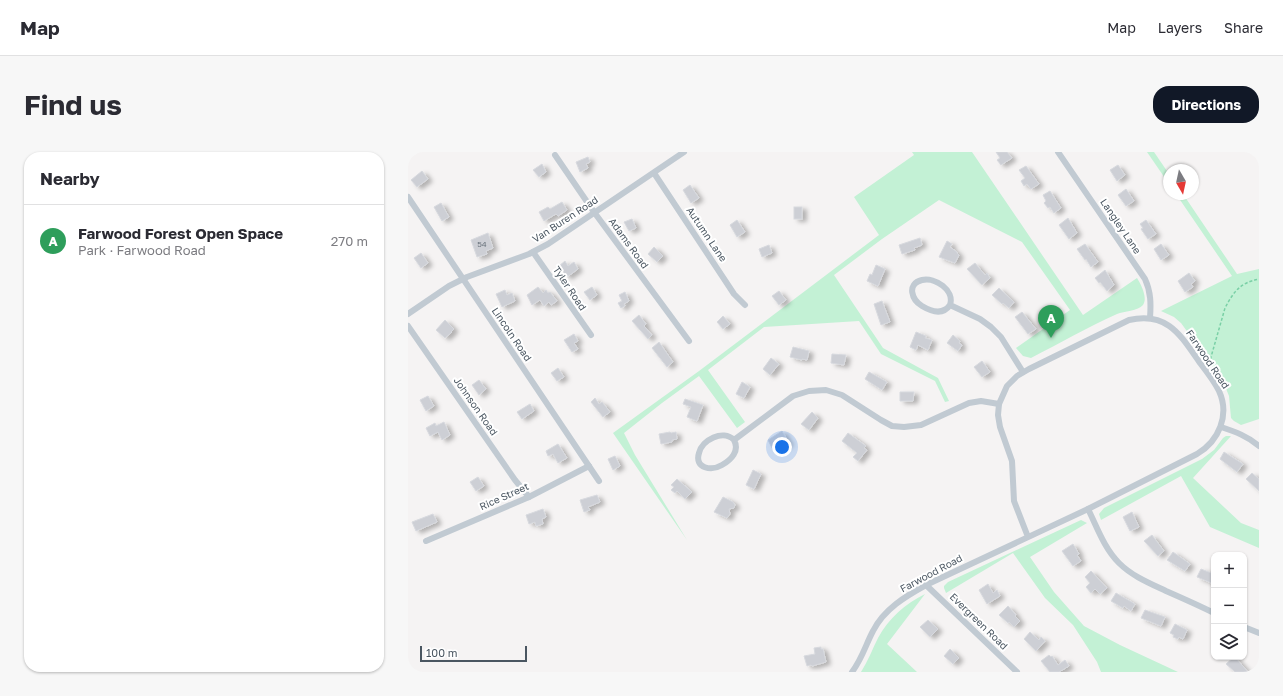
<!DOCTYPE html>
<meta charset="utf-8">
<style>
body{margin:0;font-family:"Golos Text",sans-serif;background:#f7f7f7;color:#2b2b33}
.controls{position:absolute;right:12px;bottom:12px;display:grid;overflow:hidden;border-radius:8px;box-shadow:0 1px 3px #0004}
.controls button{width:36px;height:36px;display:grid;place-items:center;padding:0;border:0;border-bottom:1px solid #e1e1e2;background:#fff;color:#2b2b33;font:20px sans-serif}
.compass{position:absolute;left:755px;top:12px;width:36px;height:36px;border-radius:50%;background:#fff;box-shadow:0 1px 3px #0004;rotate:171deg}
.scale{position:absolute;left:12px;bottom:10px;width:107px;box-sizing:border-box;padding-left:4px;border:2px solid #4a5661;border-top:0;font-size:11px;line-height:14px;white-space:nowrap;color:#4a5661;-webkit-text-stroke:3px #fff;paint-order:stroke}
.you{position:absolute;left:374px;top:295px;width:14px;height:14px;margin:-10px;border:3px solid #fff;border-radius:50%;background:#1a73e8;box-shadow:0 0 0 6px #1a73e833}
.badge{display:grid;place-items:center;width:26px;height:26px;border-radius:50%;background:#111827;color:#fff;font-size:13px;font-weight:700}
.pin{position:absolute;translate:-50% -33px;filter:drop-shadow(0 1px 2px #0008)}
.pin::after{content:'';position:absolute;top:21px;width:14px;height:12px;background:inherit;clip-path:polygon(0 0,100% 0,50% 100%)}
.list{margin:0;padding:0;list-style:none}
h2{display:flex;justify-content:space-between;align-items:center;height:52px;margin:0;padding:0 16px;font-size:17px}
h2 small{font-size:13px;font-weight:400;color:#7c7c81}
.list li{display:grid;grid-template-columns:26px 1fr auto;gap:12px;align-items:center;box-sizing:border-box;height:72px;padding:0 16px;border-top:1px solid #e1e1e2}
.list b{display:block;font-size:15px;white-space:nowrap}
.list p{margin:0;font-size:13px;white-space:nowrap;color:#7c7c81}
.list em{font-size:13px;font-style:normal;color:#7c7c81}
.icon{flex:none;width:22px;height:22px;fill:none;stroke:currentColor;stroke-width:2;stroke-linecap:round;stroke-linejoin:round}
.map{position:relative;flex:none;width:851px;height:520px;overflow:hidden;border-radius:16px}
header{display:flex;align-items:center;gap:24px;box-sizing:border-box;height:56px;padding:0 20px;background:#fff;border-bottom:1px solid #e1e1e2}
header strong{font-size:19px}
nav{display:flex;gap:22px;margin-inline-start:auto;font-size:14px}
.intro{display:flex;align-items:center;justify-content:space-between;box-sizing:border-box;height:96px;padding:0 24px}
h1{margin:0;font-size:28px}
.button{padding:10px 18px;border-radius:16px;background:#111827;color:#fff;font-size:14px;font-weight:700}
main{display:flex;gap:24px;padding:0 24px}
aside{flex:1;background:#fff;border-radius:16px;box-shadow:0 1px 3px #0004}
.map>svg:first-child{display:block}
.green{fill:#c3f1d5}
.building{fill:#cdcfd5;stroke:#d7d9de;filter:url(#shadow)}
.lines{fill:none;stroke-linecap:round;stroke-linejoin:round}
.path{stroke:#7ad0a6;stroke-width:1.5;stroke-dasharray:3 2;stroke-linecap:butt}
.minor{stroke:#c1cad2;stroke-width:6}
.labels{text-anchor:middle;stroke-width:4;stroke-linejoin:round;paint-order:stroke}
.number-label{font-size:8px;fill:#6b747e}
.street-label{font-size:10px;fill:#4a5661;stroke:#fff}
</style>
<header>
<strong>Map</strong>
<nav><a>Map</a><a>Layers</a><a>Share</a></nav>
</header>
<div class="intro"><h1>Find us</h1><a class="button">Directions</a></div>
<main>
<aside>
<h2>Nearby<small></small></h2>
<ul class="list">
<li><span class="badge" style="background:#2e9e5b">A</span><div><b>Farwood Forest Open Space</b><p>Park · Farwood Road</p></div><em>270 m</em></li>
</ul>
</aside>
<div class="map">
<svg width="851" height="520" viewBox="0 0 851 520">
<defs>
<filter id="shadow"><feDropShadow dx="4.5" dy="2.5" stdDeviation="2" flood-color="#0004"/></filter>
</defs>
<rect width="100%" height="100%" fill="#f5f3f3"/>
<!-- green -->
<g class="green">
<path d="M 504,0 L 564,0 L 675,163 L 729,126 C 733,132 740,146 735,153 C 730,159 716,159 709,162 C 680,175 652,191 623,206 L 615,204 L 608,196 L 662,158 L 614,90 L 531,48 L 474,87 L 426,123 L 475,196 L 530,226 L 541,249 L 537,250 L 527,229 L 473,202 L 451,169 L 356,175 L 300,218 L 337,270 L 329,276 L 291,224 L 254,251 L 216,281 L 227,303 L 279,388 L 205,281 L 291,219 L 471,83 L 446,45 L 506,3 Z"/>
<polygon points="739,0 746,0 761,22 761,32"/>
<polygon points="768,42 775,42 829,122 851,117 851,267 833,273 826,269 823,266 821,244 815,229 773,171 766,165 753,159 824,124"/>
<polygon points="818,284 823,284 785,326 833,371 851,378 851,396 802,375 773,324 693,368 691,362 696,356 794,307 806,298 815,286"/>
<polygon points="673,368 679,371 622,405 646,440 676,474 712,493 770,520 693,520 689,510 665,473 637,446 605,401 538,441 536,436 536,434 540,430"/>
<path d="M 517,442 L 479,492 L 509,520 L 453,520 C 460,509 464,498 470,486 C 481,466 497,452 517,442 Z"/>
</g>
<!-- building -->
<g class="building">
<polygon points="588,0 599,0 604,6 593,13 589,8 592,6"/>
<polygon points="180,5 182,10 178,12 180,16 172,20 168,10"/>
<polygon points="134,12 138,20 131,25 125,18"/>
<polygon points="710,13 717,23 709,29 702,18"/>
<polygon points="618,14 631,32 623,37 619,32 616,34 613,29 617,26 611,18"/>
<polygon points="14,19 20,27 9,35 3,28"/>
<polygon points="282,33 291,46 283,51 275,38"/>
<polygon points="718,37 726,49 718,54 710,43"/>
<polygon points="642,39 653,56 646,61 642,55 640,56 636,51 638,49 635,43"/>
<polygon points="154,50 159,58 150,64 148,62 136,69 131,60 140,55 142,57"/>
<polygon points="33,51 41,65 34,69 26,55"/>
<rect x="386" y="55" width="8" height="12"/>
<polygon points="660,66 669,81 661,87 651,73"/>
<polygon points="224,67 228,76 221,79 216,70"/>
<polygon points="329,68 337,80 329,85 322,73"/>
<polygon points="738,68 748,82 740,87 733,77 735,76 732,72"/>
<polygon points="80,81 85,96 78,99 79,102 69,105 63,88"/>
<polygon points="512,86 514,93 506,96 507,98 494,102 491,93"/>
<polygon points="539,89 544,92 542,95 549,100 549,101 551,103 547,111 531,105"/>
<polygon points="677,92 690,110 683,115 678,107 677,108 669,97"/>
<polygon points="753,92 761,103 753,108 746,97"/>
<polygon points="361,93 364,101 354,105 351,97"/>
<polygon points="246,95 255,104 249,110 240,102"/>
<polygon points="13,101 20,111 13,116 6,106"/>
<polygon points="157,109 160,114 166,110 170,117 159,125 151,114"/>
<polygon points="567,111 577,123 579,121 582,126 574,133 559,117"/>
<polygon points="468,113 477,117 470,134 459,129 462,122 464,123"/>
<polygon points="697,118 706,133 699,139 692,130 691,131 687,126"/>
<polygon points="781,121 787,129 783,132 785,135 777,140 770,129"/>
<polygon points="130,135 135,141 138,138 140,141 142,140 149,149 143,153 141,150 136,154 132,148 124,153 119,143"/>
<polygon points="184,135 189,143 182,148 176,140"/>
<polygon points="591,136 606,150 601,156 595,151 594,152 584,143"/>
<polygon points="97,138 99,143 104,141 107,149 94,155 88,142"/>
<polygon points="371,139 378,148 371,153 364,144"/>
<polygon points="217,140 221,149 216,152 217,154 213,156 210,151 214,149 211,143"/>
<polygon points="474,149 482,170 473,173 466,152"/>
<polygon points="614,160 628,177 620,182 607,165"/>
<polygon points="231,163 238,172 236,174 244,183 240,187 224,169"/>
<polygon points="315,164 322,172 315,177 309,170"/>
<polygon points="37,168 46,177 43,180 44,180 37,186 28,178"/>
<polygon points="508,180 518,184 517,186 524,188 520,198 510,193 508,198 502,195"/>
<polygon points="166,182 170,189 166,191 170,197 164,200 156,188"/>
<polygon points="545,183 552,189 551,191 554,193 550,199 539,191"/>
<polygon points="251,190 265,210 259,215 244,196"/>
<polygon points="385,195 401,199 399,208 394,207 394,208 382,205"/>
<polygon points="424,202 438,203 436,213 423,211"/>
<polygon points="363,206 371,212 362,223 355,217"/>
<polygon points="574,209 582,220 574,225 566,215"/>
<polygon points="150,216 156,225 149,229 143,221"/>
<polygon points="461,220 479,230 474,238 457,227"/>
<polygon points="71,228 78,237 71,243 64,233"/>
<polygon points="334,230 342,235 336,246 328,242"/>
<polygon points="492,240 506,240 505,249 492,249"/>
<polygon points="20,244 26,254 18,259 12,248"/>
<polygon points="187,246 191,252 194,250 202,260 195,265 183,250"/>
<polygon points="277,247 295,253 289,269 279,265 283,255 275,252"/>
<polygon points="122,252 126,259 114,267 109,260"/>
<polygon points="404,260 410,266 401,278 393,272"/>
<polygon points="36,270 42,283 34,288 30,280 22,284 18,276 27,271 28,274"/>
<polygon points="374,279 381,291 374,296 372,292 364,296 360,288"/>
<polygon points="262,280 263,281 268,280 269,287 264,288 264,290 253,292 251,282"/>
<polygon points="440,281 458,294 456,296 459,298 450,309 445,305 449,301 434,289"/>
<polygon points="150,292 159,306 150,311 145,302 140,304 138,299"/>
<polygon points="816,300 835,312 829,320 812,307"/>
<polygon points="207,304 212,314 205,318 200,307"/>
<polygon points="345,318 353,322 346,337 338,333"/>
<polygon points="844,321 851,327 851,339 838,327"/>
<polygon points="70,325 76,334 68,339 62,330"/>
<polygon points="269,327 284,340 277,347 269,339 267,341 263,338 266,335 263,333"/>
<polygon points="189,343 192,350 180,355 182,358 176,360 172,348"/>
<polygon points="315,345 325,350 327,353 326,356 321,357 322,362 319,366 306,360"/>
<polygon points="135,357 138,365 134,367 135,372 128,374 127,370 121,372 118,363"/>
<polygon points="724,360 731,375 722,379 715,365"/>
<polygon points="25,362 29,370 8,379 4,370"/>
<polygon points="744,383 756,399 750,404 736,389"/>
<polygon points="665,392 671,402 669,403 673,409 665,414 654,399"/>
<polygon points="765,400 782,412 777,419 759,408"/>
<polygon points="793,417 806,422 806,432 789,425"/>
<polygon points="683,419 699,436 692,442 687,437 683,441 678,435 682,431 677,425"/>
<polygon points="580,432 585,441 589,438 592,444 579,452 571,438"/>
<polygon points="708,441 727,452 723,459 716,454 715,456 703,449"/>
<polygon points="600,454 608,463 607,464 612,469 606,475 601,470 600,471 591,463"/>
<polygon points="737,458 757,465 753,474 733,466"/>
<polygon points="520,468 530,477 522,485 512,475"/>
<polygon points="767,472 779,478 775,487 771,485 770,487 765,485 766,483 762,481"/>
<polygon points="622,480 631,488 633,485 637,489 628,499 616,487"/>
<polygon points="413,495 413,497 415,497 418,510 404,514 403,513 399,514 396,504 407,502 406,496"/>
<polygon points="542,497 551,506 545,512 536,504"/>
<polygon points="641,503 643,505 644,504 650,513 657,508 661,514 651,520 642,520 633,509"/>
<polygon points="826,505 827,505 840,520 827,520 818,512"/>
</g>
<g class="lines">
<!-- path -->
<path class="path" d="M 801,212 L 817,156 C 826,139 832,131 851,127"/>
<!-- minor -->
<g class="minor">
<path d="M 650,0 L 737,127 C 743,140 743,152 742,166"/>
<polyline points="147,3 186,60 281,189"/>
<polyline points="246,21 326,142 337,153"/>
<polyline points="0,45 191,329"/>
<polyline points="125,100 183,183"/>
<path d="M 542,153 C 535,163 524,160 514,154 C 504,148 498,132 514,128 C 527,125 547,138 542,153 L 572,167 L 583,175 L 593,185 L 615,220"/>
<polyline points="0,162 41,134 59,125 121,102 140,92 276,0"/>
<polyline points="0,174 107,328 121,345"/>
<path d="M 813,275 C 828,280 839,284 851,294"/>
<path d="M 326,288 C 332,299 323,308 314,313 C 304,319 286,317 291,301 C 294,288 315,277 326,288 L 385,244 L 401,239 L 418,238 L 434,243 L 473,268 L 484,274 L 496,275 L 513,273 L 561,251 L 573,249 L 591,252"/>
<path d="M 680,357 C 689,375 696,396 711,411 C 724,424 741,431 758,439 C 774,446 790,453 806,461"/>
<polyline points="18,389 121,345 181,314"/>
<polyline points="518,433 609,520"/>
<polyline points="836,475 851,481"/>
<path d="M 444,520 C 454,507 458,492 465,479 C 476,457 498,444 518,433 L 680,357 L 789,302 C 811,289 822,263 811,239 C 806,229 799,220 792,211 C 773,184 760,159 721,168 L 621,217 L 609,224 L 599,234 L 591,252 L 590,263 L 592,275 L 604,309 L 606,349 L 620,385"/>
</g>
</g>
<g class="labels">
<!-- number labels -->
<g class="number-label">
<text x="74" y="95">54</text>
</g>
<!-- street labels -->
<g class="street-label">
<text transform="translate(157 67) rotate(-33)" y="4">Van Buren Road</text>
<text transform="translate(713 74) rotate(56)" y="4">Langley Lane</text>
<text transform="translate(299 82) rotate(56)" y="4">Autumn Lane</text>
<text transform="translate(221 91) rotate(54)" y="4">Adams Road</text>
<text transform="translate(162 136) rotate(56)" y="4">Tyler Road</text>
<text transform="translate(104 182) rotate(56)" y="4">Lincoln Road</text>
<text transform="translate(800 207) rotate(56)" y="4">Farwood Road</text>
<text transform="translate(68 254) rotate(55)" y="4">Johnson Road</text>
<text transform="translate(96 344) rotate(-24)" y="4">Rice Street</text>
<text transform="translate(523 421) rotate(-28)" y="4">Farwood Road</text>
<text transform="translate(571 469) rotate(44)" y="4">Evergreen Road</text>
</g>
</g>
</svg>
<div class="controls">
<button>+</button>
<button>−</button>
<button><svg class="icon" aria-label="layers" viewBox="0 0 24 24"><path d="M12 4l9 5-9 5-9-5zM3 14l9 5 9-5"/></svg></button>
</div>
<svg class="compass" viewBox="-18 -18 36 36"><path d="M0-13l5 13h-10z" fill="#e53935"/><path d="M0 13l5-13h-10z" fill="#7c7c81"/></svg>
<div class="scale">100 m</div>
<div class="you"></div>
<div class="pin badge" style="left:643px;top:186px;background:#2e9e5b">A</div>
</div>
</main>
